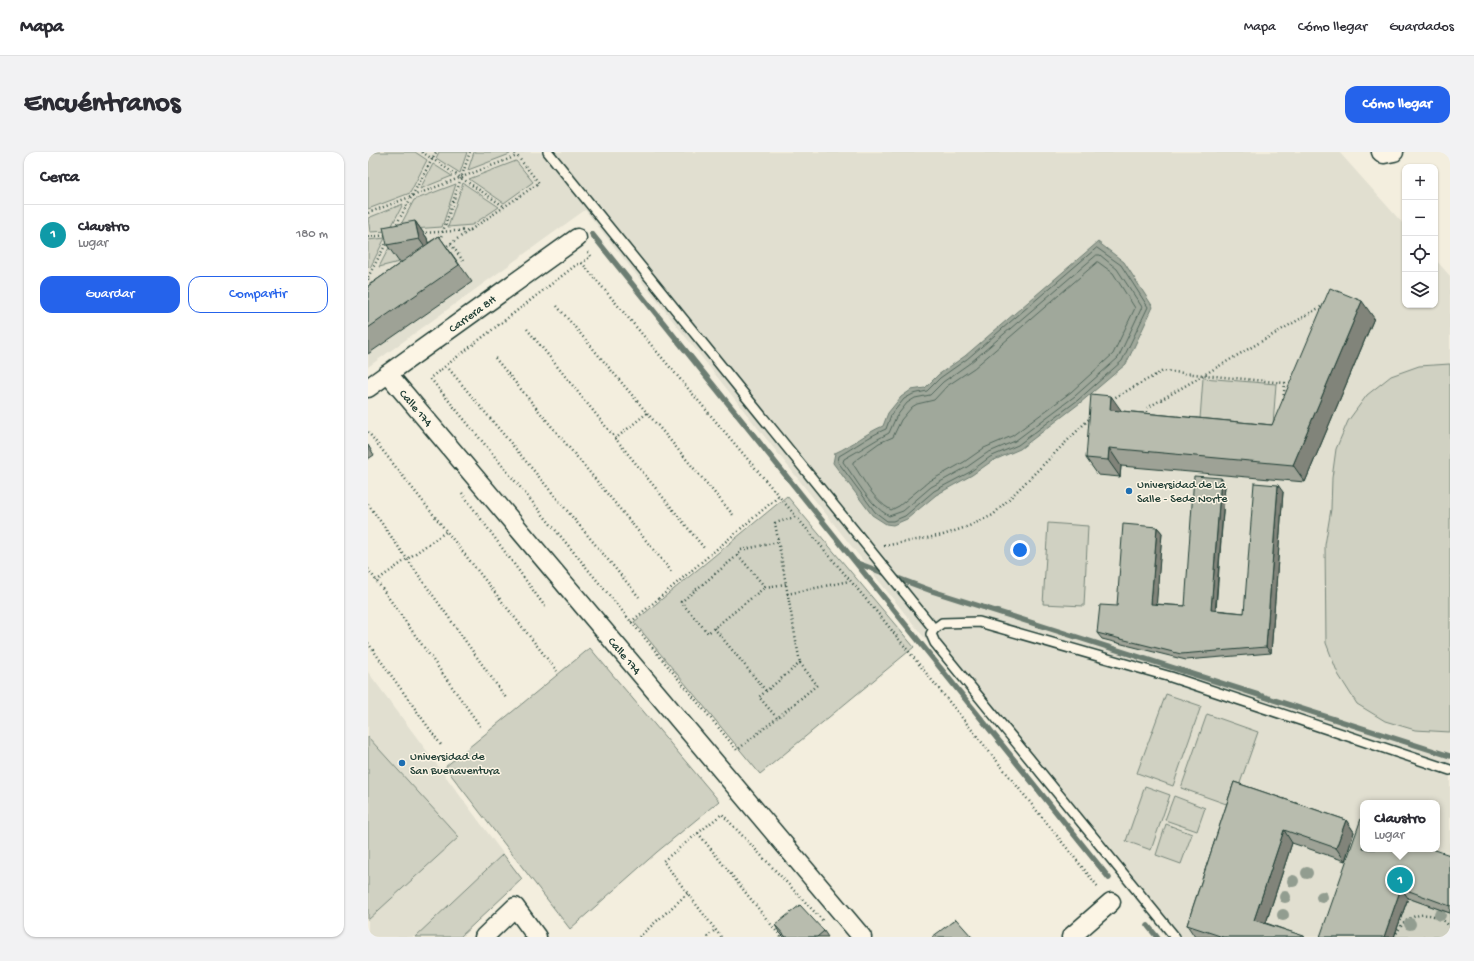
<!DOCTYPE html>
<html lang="es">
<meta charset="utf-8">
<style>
body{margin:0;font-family:"Gochi Hand",sans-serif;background:#f2f2f3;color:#2b2b33}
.controls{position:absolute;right:12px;top:12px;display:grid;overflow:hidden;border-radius:8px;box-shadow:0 1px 3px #0004}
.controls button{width:36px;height:36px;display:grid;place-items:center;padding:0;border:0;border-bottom:1px solid #e1e1e2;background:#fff;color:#2b2b33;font:20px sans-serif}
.you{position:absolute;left:652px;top:398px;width:14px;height:14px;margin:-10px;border:3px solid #fff;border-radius:50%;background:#1a73e8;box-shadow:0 0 0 6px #1a73e833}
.badge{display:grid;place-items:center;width:26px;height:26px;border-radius:50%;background:#2563eb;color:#fff;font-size:13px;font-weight:700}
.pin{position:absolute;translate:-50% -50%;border:2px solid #fff;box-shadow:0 1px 4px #0006}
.popup{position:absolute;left:992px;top:648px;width:80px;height:52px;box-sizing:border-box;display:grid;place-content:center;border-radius:8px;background:#fff;filter:drop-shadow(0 1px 3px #0005);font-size:13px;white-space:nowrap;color:#7c7c81}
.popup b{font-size:15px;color:#2b2b33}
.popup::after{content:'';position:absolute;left:50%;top:100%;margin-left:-8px;border:8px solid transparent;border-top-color:#fff}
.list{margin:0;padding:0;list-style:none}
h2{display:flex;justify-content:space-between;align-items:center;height:52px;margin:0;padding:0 16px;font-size:17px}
h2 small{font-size:13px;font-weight:400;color:#7c7c81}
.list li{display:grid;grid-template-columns:26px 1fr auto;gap:12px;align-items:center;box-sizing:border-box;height:60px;padding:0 16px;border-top:1px solid #e1e1e2}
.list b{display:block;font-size:15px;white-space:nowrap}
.list p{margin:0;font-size:13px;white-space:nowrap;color:#7c7c81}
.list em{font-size:13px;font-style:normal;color:#7c7c81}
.actions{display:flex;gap:8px;padding:12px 16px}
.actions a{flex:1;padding:9px 0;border:1px solid #2563eb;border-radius:12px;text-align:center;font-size:14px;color:#2563eb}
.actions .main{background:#2563eb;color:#fff}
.icon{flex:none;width:22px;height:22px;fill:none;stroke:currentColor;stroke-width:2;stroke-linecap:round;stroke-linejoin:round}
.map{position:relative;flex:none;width:1082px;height:785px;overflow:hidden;border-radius:12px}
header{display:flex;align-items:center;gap:24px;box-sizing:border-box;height:56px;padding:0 20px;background:#fff;border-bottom:1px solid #e1e1e2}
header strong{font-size:19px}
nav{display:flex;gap:22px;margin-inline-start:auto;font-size:14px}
.intro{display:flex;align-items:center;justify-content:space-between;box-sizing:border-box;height:96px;padding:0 24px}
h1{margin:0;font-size:28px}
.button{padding:10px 18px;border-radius:12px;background:#2563eb;color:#fff;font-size:14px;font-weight:700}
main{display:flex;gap:24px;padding:0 24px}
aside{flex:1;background:#fff;border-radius:12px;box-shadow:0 1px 3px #0004}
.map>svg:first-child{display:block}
.built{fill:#e1dfd0;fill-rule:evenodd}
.green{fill:#d0d1c2;stroke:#78877b}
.water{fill:#a0a89b;stroke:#6c7d72}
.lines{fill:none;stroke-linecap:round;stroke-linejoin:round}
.shore{stroke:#53685d;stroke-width:1}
.stream{stroke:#6c7d72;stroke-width:5.5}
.service-casing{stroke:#1f3d34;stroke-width:12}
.minor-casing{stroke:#1f3d34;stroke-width:21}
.path{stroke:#1f3d34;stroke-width:2.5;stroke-dasharray:1 3;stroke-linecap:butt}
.service{stroke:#fcf5e5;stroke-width:9}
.minor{stroke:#fcf5e5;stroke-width:18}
.tree{fill:#929d90}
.wall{fill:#9ea296;stroke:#1f3d34}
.shaded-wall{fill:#81847a;stroke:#1f3d34}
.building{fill:#b8bcae;stroke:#1f3d34}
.poi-dot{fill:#1f6fb2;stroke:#fcf5e5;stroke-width:1.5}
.labels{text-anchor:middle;stroke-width:3;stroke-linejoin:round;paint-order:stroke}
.street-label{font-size:12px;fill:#1f3d34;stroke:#fcf5e5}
.poi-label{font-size:12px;fill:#1f3d34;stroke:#fcf5e5;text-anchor:start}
</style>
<header>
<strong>Mapa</strong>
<nav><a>Mapa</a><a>Cómo llegar</a><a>Guardados</a></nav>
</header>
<div class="intro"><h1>Encuéntranos</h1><a class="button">Cómo llegar</a></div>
<main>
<aside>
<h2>Cerca<small></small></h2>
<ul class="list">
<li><span class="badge" style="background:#0f9aa8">1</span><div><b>Claustro</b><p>Lugar</p></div><em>180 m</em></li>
</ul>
<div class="actions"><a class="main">Guardar</a><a>Compartir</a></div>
</aside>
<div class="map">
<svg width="1082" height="785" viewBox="0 0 1082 785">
<rect width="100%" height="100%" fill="#f3eede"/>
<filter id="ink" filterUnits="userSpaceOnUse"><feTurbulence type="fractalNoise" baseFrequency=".025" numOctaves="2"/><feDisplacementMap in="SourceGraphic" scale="8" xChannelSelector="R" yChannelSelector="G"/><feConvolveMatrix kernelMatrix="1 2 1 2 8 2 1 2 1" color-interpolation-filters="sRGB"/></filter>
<g filter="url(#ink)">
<!-- built -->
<g class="built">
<path d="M 0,0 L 971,0 L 1037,74 L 1037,153 L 1067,153 L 1067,107 L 1082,124 L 1082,785 L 798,785 L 538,463 L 217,58 L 0,215 ZM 995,651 L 1069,651 L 1069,697 L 995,697 Z"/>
<polygon points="0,520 154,727 92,785 0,785"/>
</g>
<!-- green -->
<g class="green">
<polygon points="5,0 47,0 59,8 42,41 0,57 0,3"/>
<polygon points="71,0 99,0 92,21 68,6"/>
<polygon points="106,0 141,0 142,2 100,18"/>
<polygon points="148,9 165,30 136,51 101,27"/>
<polygon points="65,12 84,24 52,37"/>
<polygon points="95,31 131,55 104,73 80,75"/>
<polygon points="88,32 74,75 30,78 46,48"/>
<polygon points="35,52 21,79 2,80 0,66"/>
<polygon points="17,86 2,116 0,114 0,88"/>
<polygon points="26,86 31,110 11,115"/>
<polygon points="1082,212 1082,580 1047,578 1017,569 989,552 970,522 958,491 957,393 963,357 964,326 968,297 980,269 999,243 1023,224 1051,214"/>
<polygon points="835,226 908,232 905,273 832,267"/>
<polygon points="419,344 546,495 392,622 266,470"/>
<polygon points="680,371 720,374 716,454 675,452"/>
<polygon points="222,496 351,649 289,700 202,777 77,615"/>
<polygon points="798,542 833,554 805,634 769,621"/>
<polygon points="839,562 890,580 864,654 813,636"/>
<polygon points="0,585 91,685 0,768"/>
<polygon points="777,634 802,643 783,698 758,689"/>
<polygon points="806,644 837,656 829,679 797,668"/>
<polygon points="798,672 824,682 813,712 788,703"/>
<polygon points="135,702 154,727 92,785 47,785"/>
<polygon points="1040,746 1082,761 1082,785 1026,785"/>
</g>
<!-- water -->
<path class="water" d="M 730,90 L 756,110 L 785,155 L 758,212 L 712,251 L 652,297 L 624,309 L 604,323 L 568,343 L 539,367 L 525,373 L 518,372 L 504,363 L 465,311 L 467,301 C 485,293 498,281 515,274 L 520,261 L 533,245 L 543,238 L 557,236 L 570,223 L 597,204 Z"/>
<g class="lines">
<!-- shore -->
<g class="shore">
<path d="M 729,96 L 753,113 L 780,155 L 754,209 L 710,248 L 650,293 L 622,305 L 602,320 L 566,339 L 537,364 L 525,369 L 519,369 L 507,360 L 470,310 L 471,304 C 487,295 501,284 518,277 L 523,263 L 536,247 L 545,242 L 559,239 L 572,226 L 599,207 Z"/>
<path d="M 729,103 L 732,103 L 749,117 L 774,155 L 750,206 L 707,244 L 647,289 L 619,301 L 599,315 L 563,335 L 535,359 L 521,364 C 500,352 489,328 475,310 L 476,307 C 491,299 505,289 521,281 L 528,265 L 539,251 L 547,246 L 562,243 L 575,230 L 602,211 Z"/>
<path d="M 730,110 L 745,121 L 767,156 L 745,202 L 703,240 L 644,284 L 616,296 L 596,310 L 560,330 L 531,354 L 523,358 C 505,348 496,328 485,312 L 485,310 L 511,291 L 525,285 L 533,268 L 544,255 L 549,252 L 566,248 L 579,234 L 606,216 Z"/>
</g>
<!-- stream -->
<g class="stream">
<polyline points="224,82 741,726"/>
<polyline points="489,411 564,439 1082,604"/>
<polyline points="780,774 789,785"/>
</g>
<!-- service casing -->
<g class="service-casing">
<g id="service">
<polyline points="180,0 566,477"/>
<polyline points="807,785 567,491 563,482 566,477 574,471 611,470 803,525 1082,618"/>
</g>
</g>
<!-- minor casing -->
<g class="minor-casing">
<g id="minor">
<polyline points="1013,0 1016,2 1026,0"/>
<path id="s1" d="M 20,222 L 494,785"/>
<path id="s2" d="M 0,236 L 209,86"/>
<polyline points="116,785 147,755 169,785"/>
<polyline points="703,785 743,750"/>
</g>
</g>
<!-- path -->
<g class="path">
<polyline points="54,0 137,55"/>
<polyline points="0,61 149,4"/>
<polyline points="27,75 68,0"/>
<polyline points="54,81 103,78"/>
<polyline points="0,85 19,83"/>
<polyline points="72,88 102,0"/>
<polyline points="83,92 95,109"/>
<polyline points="76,96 171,31 146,0"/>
<polyline points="220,100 223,104 214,111 513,465 731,736"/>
<polyline points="214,111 208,113 62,226 369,598 409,566"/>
<polyline points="0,125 20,88"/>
<polyline points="0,127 4,133"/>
<polyline points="189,154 366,364"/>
<polyline points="159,177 336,396"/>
<polyline points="127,206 304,420"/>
<polyline points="81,217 271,445"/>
<polyline points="744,247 795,219 917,231 915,249"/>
<polyline points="779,264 779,256 956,153"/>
<polyline points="0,280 189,519"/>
<polyline points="247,287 279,261"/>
<polyline points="94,341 178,456"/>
<polyline points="0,352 138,546"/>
<polyline points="427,365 407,371 432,511"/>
<polyline points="516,394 575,383 601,374 625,363 722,266"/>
<polyline points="370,403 397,435 340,481 313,450 370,403 373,398 410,390"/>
<polyline points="0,417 112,574"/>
<polyline points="8,429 79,379"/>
<polyline points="397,435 418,432"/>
<polyline points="419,442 481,429"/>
<polyline points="263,470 410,345"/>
<polyline points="346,476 398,539"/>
<polyline points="0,491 73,593"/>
<polygon points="432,511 449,533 409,566 391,545"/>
<polyline points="330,681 413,785"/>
<polyline points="1068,764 1071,756"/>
<polyline points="271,785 320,741"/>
<polyline points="339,785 347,778"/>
<polyline points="353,785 295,709 354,662 456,770"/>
<path d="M 1027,785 C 1036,760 1065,755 1082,775"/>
</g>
<!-- service -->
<use href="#service" class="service"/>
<!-- minor -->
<use href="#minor" class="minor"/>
</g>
<!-- trees -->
<g class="tree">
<circle cx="939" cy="721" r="6"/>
<circle cx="925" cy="729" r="6"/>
<circle cx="917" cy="745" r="6"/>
<circle cx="954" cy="745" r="6"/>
<circle cx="915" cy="763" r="6"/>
<circle cx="1072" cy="763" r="6"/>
<circle cx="1042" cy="772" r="6"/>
</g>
<!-- wall -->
<g class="wall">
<polygon points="47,69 59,86 60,91 71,84 104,130 0,202 0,134 34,110 31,110 19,93"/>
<polygon points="1006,166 937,330 753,314 752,325 730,323 718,306 754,259 904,273"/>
<polygon points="0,293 6,303 0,307"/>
<polygon points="853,326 857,333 848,458 876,461 915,340 903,501 818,508 734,487 729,481 749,454 789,375 794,381 788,452 817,454"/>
<polygon points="866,630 978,668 986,680 977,709 924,691 898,771 937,785 827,785 819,773"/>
<polygon points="995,697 1082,703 1082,761 1040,746 1026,785 952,785"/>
<polygon points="407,773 456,779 460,785 416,785 411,780"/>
</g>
<!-- shaded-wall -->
<g class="shaded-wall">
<polygon points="47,69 59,86 63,104 51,87"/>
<polygon points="994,149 1006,166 937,330 925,313"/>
<polygon points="743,244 755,261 742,258"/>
<polygon points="741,296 753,314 752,325 740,308"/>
<polygon points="853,326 857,333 847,464 843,458"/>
<polygon points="910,333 915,340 903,501 898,495"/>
<polygon points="789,375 794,381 788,458 783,452"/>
<polygon points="978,668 986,680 977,709 968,696"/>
<polygon points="916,678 924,691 895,780 886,768"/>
<polygon points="1033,736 1040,746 1026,785 1016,785"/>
</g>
<!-- building -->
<g class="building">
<polygon points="47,69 51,87 19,93 15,75"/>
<polygon points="71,84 91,113 0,176 0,134"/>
<polygon points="962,136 994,149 925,313 741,296 740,308 718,306 723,242 743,244 742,258 904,273"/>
<polygon points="826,324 853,326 843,458 876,461 886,331 910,333 898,495 813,502 729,481 732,453 749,454 755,372 789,375 783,452 817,454"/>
<polygon points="866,630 978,668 968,696 916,678 886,768 936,784 936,785 855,785 819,773"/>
<polygon points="995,661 995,697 1064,697 1082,703 1082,754 1033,736 1016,785 952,785"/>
<polygon points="432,753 456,779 449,785 418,785 407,773"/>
<polygon points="588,767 604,785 564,785"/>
</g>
</g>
<!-- markers -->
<g class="poi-dot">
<circle cx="761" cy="339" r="4"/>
<circle cx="34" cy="611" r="4"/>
</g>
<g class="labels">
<!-- street labels -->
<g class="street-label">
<text dy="4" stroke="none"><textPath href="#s2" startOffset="128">Carrera 8H</textPath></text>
<text dy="4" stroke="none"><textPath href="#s1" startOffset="44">Calle 174</textPath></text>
<text dy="4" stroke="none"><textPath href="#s1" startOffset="368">Calle 174</textPath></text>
</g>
<!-- poi labels -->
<g class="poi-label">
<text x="769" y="336">Universidad de La<tspan x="769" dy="14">Salle - Sede Norte</tspan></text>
<text x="42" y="608">Universidad de<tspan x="42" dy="14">San Buenaventura</tspan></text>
</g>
</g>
</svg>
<div class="controls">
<button>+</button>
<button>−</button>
<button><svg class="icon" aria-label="locate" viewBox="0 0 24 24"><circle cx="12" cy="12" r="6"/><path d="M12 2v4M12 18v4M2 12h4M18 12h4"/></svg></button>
<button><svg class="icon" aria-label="layers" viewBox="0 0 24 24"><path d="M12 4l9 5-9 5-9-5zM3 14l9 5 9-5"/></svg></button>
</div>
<div class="you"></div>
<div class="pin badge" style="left:1032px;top:728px;background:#0f9aa8">1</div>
<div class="popup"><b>Claustro</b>Lugar</div>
</div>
</main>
